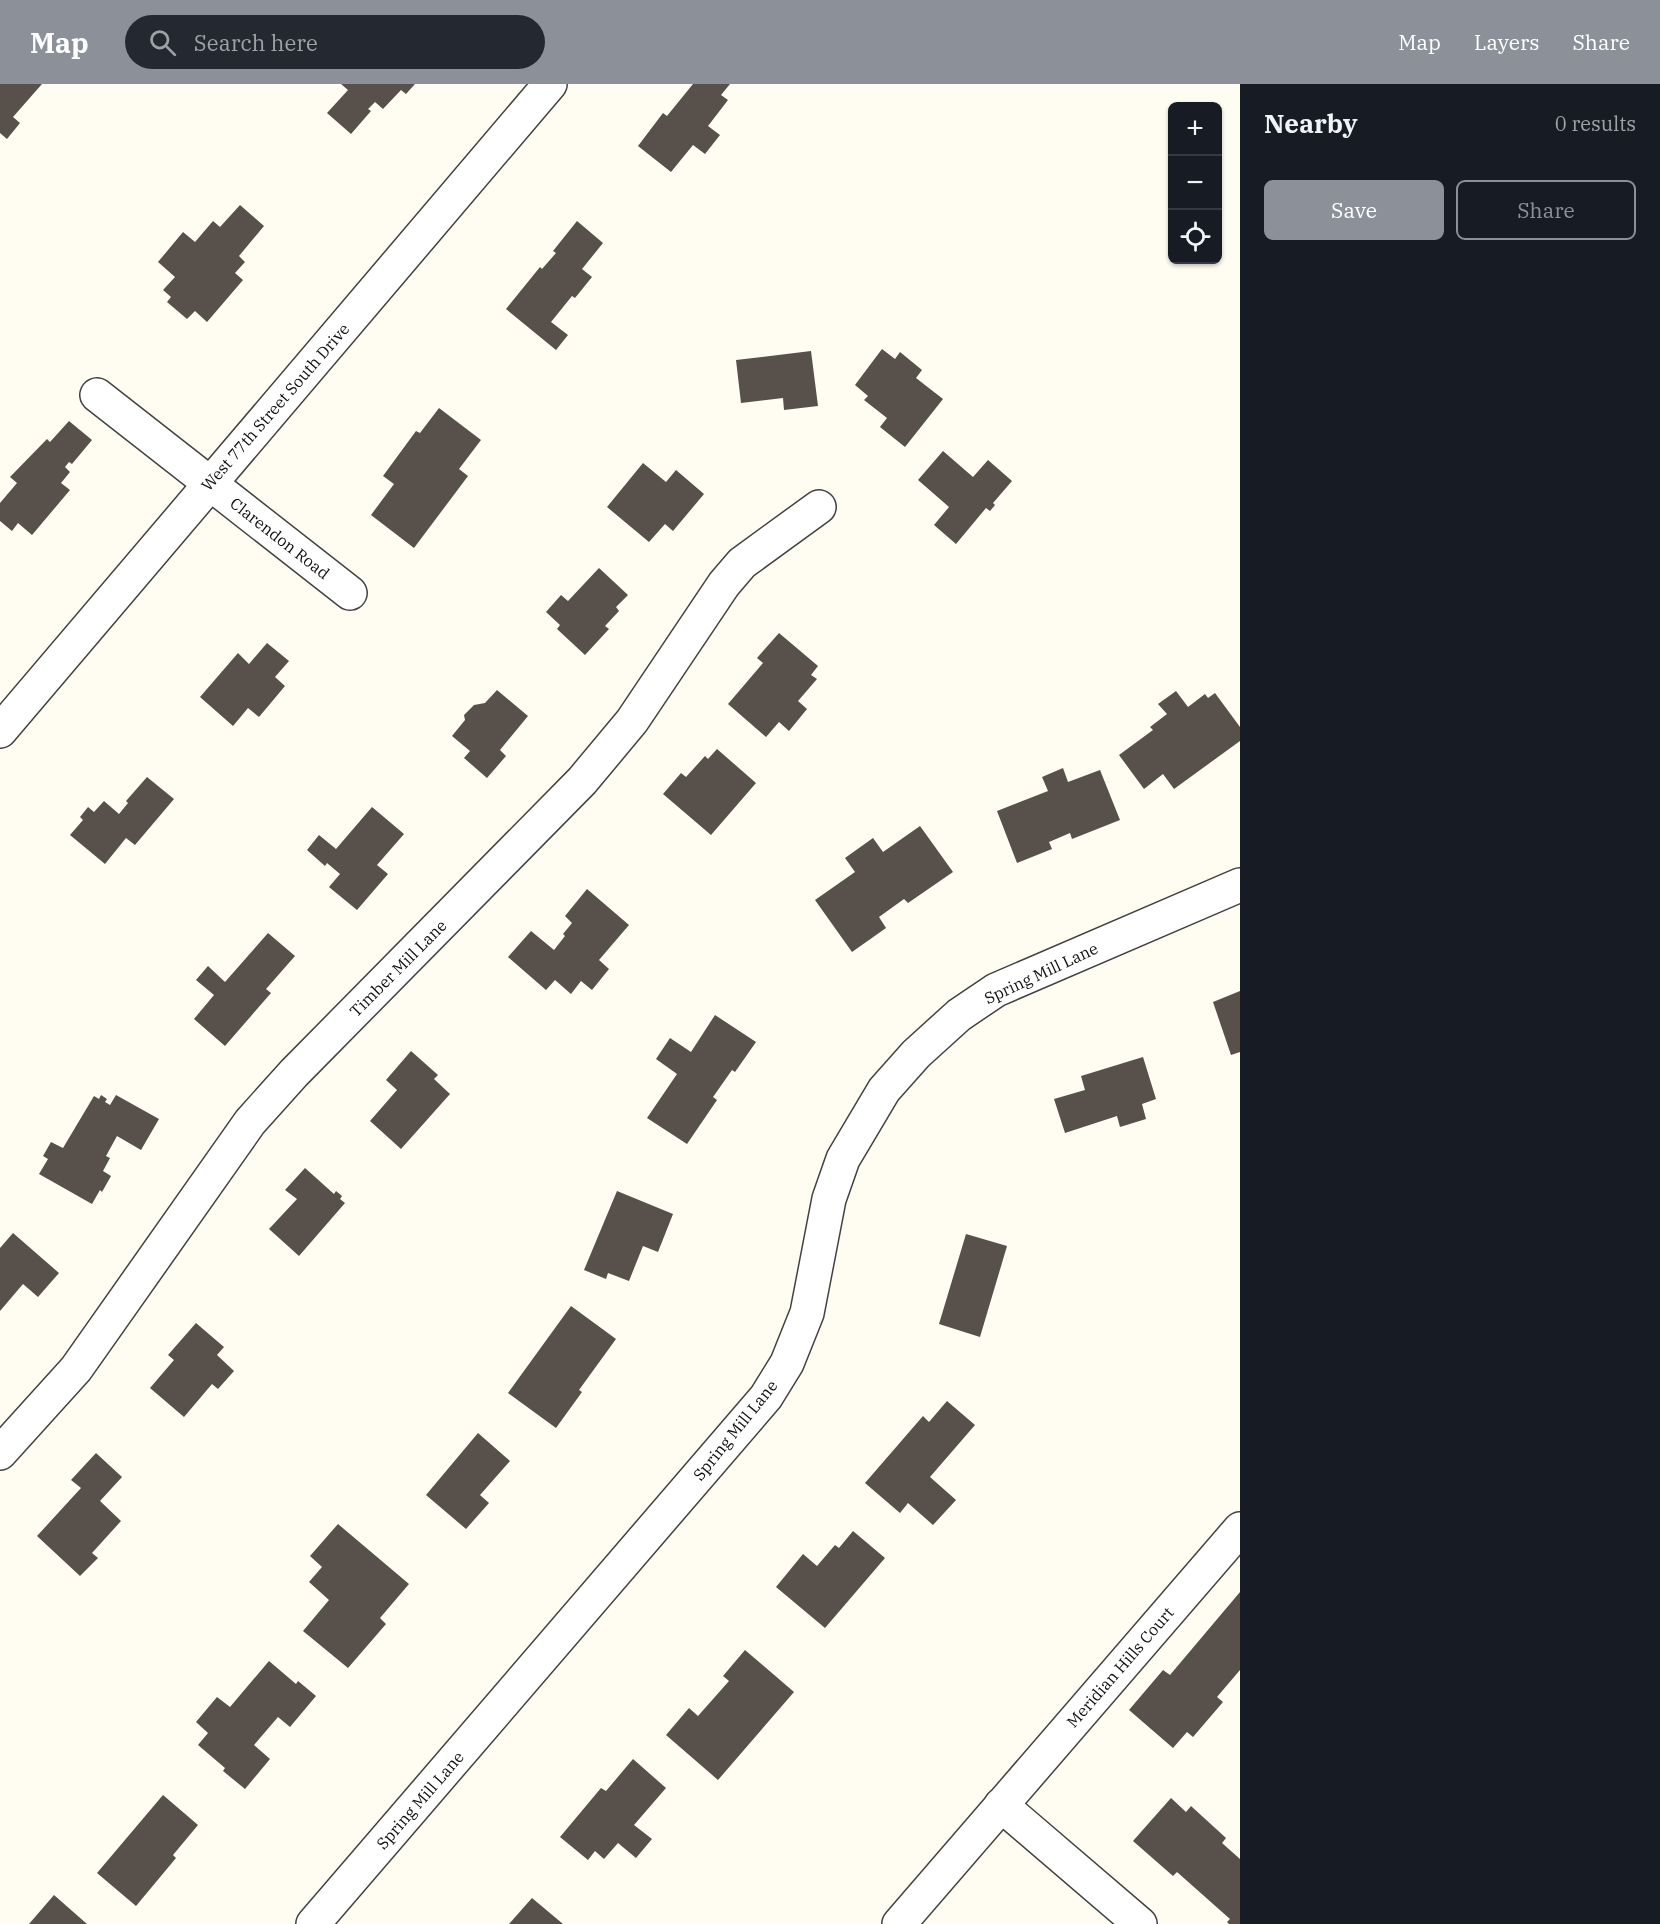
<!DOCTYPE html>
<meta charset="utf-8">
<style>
body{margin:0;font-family:"IBM Plex Serif",serif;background:#242831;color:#f1f3f6}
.controls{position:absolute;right:18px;top:18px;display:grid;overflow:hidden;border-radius:9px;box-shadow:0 2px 4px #0004}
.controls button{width:54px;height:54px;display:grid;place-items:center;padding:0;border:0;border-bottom:2px solid #363941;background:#171b24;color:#f1f3f6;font:30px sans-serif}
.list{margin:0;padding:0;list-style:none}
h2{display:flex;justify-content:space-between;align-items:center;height:78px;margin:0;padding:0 24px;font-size:26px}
h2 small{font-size:20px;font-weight:400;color:#9ea1a6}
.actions{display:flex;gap:12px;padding:18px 24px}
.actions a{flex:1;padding:14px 0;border:2px solid #8c9099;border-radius:9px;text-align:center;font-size:21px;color:#8c9099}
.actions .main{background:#8c9099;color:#fff}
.icon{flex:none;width:33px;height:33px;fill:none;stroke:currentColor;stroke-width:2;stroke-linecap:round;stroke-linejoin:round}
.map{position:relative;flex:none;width:1240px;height:1840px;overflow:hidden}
header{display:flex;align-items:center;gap:36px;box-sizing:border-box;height:84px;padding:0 30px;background:#8c9099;color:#fff}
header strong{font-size:28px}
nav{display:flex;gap:33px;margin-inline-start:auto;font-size:21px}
.search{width:420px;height:54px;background:#242831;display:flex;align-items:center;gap:15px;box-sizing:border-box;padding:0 21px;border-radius:33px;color:#9ea1a6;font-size:22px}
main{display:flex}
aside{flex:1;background:#171b24}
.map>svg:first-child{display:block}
.building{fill:#58504b}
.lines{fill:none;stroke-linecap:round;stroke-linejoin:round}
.street-casing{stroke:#424242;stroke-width:36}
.street{stroke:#fff;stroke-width:33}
.labels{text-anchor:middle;stroke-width:6;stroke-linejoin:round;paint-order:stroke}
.street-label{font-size:16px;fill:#0f0f0f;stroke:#fff}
</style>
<header>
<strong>Map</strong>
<div class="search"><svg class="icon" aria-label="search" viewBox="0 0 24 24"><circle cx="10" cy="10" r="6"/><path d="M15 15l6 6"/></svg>Search here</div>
<nav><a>Map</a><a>Layers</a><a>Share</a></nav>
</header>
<main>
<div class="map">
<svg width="1240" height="1840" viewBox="0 0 1240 1840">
<rect width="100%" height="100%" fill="#fffcf1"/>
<!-- building -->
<g class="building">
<polygon points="0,0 42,0 13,33 20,39 7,55 0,49"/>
<polygon points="341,0 415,0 406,10 401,6 383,25 375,18 368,25 371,27 351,50 327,29 348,6"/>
<polygon points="693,0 730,0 721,11 728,16 708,42 720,51 705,70 693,61 671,88 638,62 663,29 667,32"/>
<polygon points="240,121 264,142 239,172 245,178 235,189 243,196 207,238 195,227 187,235 167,218 171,213 163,206 175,193 158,178 183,148 195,158 213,137 220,143"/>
<polygon points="577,137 603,159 582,185 592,193 575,214 572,212 551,238 568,251 556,266 506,225 540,183 542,185 556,169 553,167"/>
<polygon points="882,265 895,275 900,268 922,286 916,294 943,315 905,363 880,343 887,334 864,316 868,312 855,301"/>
<polygon points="811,267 818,322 784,326 783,314 741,319 736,276"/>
<polygon points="439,324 481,356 459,385 468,392 414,464 371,431 394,400 383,392 416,347 420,349"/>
<polygon points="69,337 92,356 72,380 69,378 65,383 70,388 61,399 70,406 32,451 18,439 12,447 0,437 0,419 17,399 10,393 47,355 50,358"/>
<polygon points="943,367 973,393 988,376 1012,397 993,419 995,421 990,427 986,424 956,460 934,441 949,423 918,396"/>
<polygon points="643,379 666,398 676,386 704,410 673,447 665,440 649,458 607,423"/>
<polygon points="599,484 628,511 616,523 619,527 605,542 609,545 585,571 557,545 560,541 546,528 561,511 568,517"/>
<polygon points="779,549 818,582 811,591 817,595 798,617 807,625 789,647 779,638 766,653 728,620 763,579 757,574"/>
<polygon points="267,559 289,577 275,593 285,602 259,633 248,624 233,642 200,613 238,569 249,580"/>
<polygon points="497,606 528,632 500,666 506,672 487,694 464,674 470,667 452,652 465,636 464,631 474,621 485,619"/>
<polygon points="1176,607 1188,623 1205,610 1208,614 1215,609 1240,643 1240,657 1174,705 1163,690 1144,705 1119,671 1153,646 1150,643 1167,630 1158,620"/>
<polygon points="717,665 756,699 711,751 663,710 681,689 686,693 705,672 708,675"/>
<polygon points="1063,684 1068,698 1100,686 1120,736 1072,755 1070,749 1049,758 1052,765 1017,779 997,727 1048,707 1042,693"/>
<polygon points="147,693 174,715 135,761 126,754 105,780 70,751 83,736 80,733 88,723 94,728 104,717 119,730 128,719 126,717"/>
<polygon points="372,723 404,750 377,781 388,790 357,826 329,803 340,790 327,779 325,782 307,766 319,751 336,765"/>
<polygon points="920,742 953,788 908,819 904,815 879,833 886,844 852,868 815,816 855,788 845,774 873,754 883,768"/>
<polygon points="587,805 629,841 599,876 609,885 592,906 581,897 571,910 555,896 546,906 508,873 531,847 554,866 565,852 563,850 572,839 565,832"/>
<polygon points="268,849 295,872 266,905 271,909 225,962 194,935 214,911 196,896 208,882 225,898"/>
<polygon points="1240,907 1240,968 1231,971 1213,918"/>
<polygon points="715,931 756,958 735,988 732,986 713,1013 717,1016 687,1060 647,1034 677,990 656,975 670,954 691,968"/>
<polygon points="411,967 438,991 434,995 450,1010 401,1065 370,1037 397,1006 386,996"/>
<polygon points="1143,973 1156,1015 1142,1020 1146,1035 1120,1043 1117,1032 1065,1049 1054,1015 1085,1006 1081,992"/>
<polygon points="101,1011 107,1015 105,1018 110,1021 116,1011 159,1035 141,1066 117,1052 106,1072 110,1074 103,1087 111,1092 102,1108 100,1106 92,1120 39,1090 48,1075 43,1072 51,1058 63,1064 94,1012 99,1015"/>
<polygon points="305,1084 334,1110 336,1107 342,1112 340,1115 345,1119 299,1172 269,1145 297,1115 285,1106"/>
<polygon points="617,1107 673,1130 658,1168 643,1162 629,1197 608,1189 606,1195 584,1186"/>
<polygon points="13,1149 59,1189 38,1213 23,1200 0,1227 0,1164"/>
<polygon points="966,1150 1007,1162 980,1253 939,1240"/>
<polygon points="571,1222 616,1255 579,1306 582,1308 556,1344 508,1309"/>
<polygon points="196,1239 224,1263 217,1271 234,1287 218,1305 212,1300 184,1333 150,1304 174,1276 168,1271"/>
<polygon points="947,1317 975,1341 930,1393 956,1416 933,1441 908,1419 900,1429 865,1399 923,1332 929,1338"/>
<polygon points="478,1349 510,1377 480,1411 489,1419 466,1445 426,1411"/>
<polygon points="96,1369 122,1393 100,1417 121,1437 92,1469 98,1474 80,1492 37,1452 81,1404 71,1396"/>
<polygon points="338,1440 409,1500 380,1534 386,1540 348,1584 303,1547 329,1516 309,1498 322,1483 310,1472"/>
<polygon points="853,1447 885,1474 825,1544 776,1503 803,1470 817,1482 835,1461 839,1464"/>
<polygon points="1240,1508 1240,1586 1217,1613 1223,1618 1193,1653 1187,1648 1173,1664 1129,1626 1163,1586 1170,1591"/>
<polygon points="745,1566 794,1608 718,1696 666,1651 689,1624 698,1632 729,1597 723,1592"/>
<polygon points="269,1577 296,1600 298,1597 316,1612 290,1643 278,1633 254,1661 270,1675 245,1705 223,1687 225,1684 198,1661 208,1649 196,1638 217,1613 230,1623"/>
<polygon points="633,1675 666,1704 634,1741 652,1755 636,1774 618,1759 604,1775 595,1767 588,1776 560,1753 601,1704 606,1707"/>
<polygon points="163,1711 198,1741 173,1771 176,1774 136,1822 97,1789"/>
<polygon points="1171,1714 1186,1728 1191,1722 1226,1754 1222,1759 1240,1775 1240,1840 1229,1840 1227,1838 1230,1835 1177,1788 1173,1792 1133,1757"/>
<polygon points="54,1811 87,1840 29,1840"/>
<polygon points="532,1814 563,1840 509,1840"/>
</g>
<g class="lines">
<!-- street casing -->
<g class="street-casing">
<g id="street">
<polyline points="97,311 350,509"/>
<polyline points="0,647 550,0"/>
<polyline points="0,1369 76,1285 250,1038 294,989 582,697 632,637 724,500 742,479 819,423"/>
<polyline points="1001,1721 1140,1840"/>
<polyline points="313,1840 766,1313 787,1279 807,1229 829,1115 843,1075 884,1006 916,970 959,931 996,906 1240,801"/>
<polyline points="899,1840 1240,1445"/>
</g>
</g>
<!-- street -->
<use href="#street" class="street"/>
</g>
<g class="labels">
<!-- street labels -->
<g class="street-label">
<text transform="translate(275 323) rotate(-49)" y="6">West 77th Street South Drive</text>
<text transform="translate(280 454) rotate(38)" y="6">Clarendon Road</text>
<text transform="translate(398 884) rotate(-45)" y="6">Timber Mill Lane</text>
<text transform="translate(1041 889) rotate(-25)" y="6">Spring Mill Lane</text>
<text transform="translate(735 1346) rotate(-51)" y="6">Spring Mill Lane</text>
<text transform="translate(1120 1583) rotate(-49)" y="6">Meridian Hills Court</text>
<text transform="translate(420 1716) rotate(-49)" y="6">Spring Mill Lane</text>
</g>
</g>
</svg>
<div class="controls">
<button>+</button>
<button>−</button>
<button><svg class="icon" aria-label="locate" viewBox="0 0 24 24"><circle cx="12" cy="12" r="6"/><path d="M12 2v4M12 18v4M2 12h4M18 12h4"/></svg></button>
</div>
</div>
<aside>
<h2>Nearby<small>0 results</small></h2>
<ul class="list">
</ul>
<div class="actions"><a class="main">Save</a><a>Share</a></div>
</aside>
</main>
